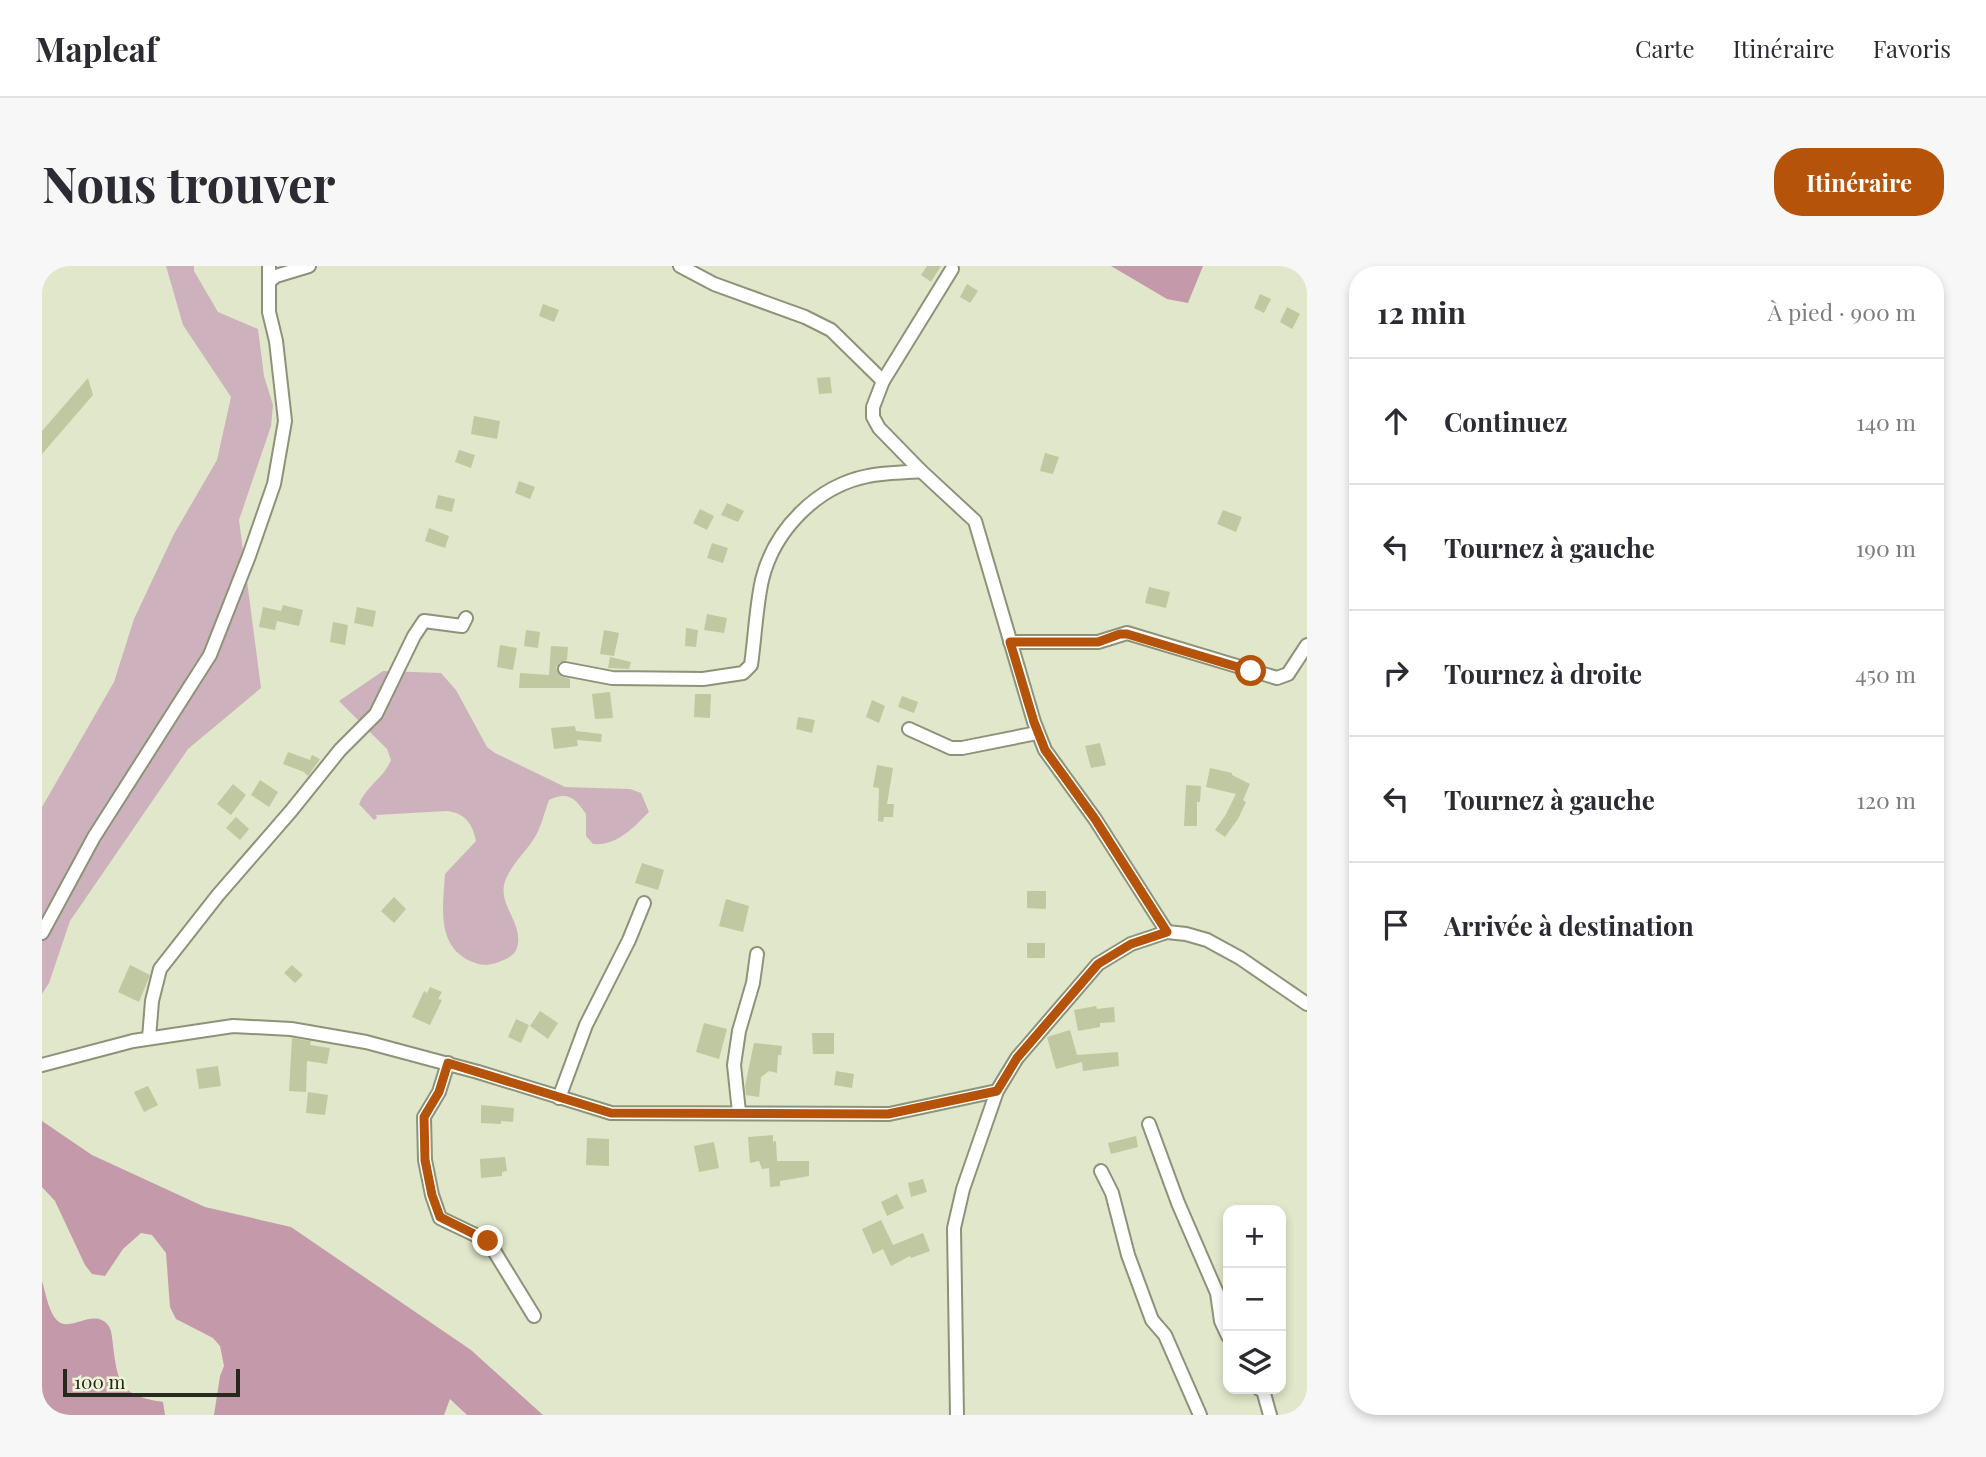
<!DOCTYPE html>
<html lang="fr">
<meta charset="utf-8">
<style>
body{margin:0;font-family:"Playfair Display",serif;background:#f7f7f7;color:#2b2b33}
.controls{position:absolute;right:21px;bottom:21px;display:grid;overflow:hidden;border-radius:14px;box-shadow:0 4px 10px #0003}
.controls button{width:63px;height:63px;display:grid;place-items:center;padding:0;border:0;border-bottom:2px solid #e1e1e2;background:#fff;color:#2b2b33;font:35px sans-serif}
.scale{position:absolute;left:21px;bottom:18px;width:177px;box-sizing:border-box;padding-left:7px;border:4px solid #26291e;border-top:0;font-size:19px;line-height:24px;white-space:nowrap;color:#26291e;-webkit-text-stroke:5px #edf4d7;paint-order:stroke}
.stop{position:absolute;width:21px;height:21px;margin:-16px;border:5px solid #b45309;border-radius:50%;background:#fff}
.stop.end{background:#b45309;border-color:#fff;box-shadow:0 2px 7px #0008}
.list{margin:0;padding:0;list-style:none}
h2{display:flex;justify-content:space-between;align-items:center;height:91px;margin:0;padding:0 28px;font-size:30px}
h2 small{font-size:23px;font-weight:400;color:#7c7c81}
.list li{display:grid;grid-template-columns:46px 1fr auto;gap:21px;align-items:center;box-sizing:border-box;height:126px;padding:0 28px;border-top:2px solid #e1e1e2}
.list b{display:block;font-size:26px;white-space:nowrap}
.list em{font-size:23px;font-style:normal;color:#7c7c81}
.icon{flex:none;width:38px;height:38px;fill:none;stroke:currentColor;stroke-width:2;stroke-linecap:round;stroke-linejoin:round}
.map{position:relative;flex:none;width:1265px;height:1149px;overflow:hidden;border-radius:28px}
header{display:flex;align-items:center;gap:42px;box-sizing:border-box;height:98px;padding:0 35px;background:#fff;border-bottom:2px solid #e1e1e2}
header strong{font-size:33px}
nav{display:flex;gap:38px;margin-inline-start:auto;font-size:24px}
.intro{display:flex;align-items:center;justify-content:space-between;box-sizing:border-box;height:168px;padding:0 42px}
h1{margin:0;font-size:49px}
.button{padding:18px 32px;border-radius:28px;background:#b45309;color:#fff;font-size:24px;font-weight:700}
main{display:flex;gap:42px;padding:0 42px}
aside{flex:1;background:#fff;border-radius:28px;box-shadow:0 4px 10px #0003}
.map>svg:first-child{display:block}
.green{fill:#cdb2bd}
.forest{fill:#c49aab}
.building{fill:#bfc8a0}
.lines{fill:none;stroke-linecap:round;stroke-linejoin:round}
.minor-casing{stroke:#8d9379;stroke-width:16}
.minor{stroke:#fff;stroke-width:12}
.route{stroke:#b45309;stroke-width:9}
</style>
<header>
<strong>Mapleaf</strong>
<nav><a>Carte</a><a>Itinéraire</a><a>Favoris</a></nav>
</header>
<div class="intro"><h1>Nous trouver</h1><a class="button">Itinéraire</a></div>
<main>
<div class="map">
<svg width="1265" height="1149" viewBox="0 0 1265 1149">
<rect width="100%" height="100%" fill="#e0e7ca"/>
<!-- green -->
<g class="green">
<polygon points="124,0 152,0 152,5 176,46 216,63 222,110 231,139 229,160 197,254 219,422 146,483 28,655 7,717 0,728 0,541 72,416 92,353 132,268 175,194 189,131 141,59"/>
<path d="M 341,405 L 399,407 L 414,424 L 445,481 L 453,487 L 523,521 L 588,523 L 599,527 L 607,546 C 591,562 575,580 551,578 L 544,570 L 544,548 C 533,532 526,525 507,534 C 502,547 499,563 491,574 C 482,588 466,602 462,619 C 458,641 482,659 475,682 C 472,691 462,694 454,697 C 444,700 437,699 428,695 C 394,679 401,640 403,608 L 434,575 C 431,558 423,547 405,545 L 334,549 L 335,552 L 332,554 L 317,538 C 324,520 342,512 349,494 L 345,483 L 297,435 Z"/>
</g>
<!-- forest -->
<g class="forest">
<polygon points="1069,0 1161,0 1146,37 1125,33"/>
<polygon points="0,855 50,889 163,941 249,961 429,1084 501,1149 425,1149 408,1133 402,1149 172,1149 178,1110 182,1100 178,1080 171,1072 134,1053 128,1041 124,987 110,969 99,967 81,983 63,1010 50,1008 43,999 13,935 0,921"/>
<path d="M 0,1015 C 3,1025 5,1037 10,1047 C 23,1075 49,1039 66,1059 C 70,1064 70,1072 71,1079 C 76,1119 78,1129 121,1136 L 123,1149 L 0,1149 Z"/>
</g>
<!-- building -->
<g class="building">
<polygon points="885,0 899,0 889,16 879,9"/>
<polygon points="925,18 936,25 928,37 918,31"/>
<polygon points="1218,28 1229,33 1222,47 1212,42"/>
<polygon points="501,38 517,44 512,56 497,50"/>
<polygon points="1245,41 1258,48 1250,63 1238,56"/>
<polygon points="788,111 790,127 777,128 775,112"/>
<polygon points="46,112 51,129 0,188 0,165"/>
<polygon points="432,150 458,155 455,173 429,168"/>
<polygon points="417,184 433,189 429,202 413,196"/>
<polygon points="1003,187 1017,191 1011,208 998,205"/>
<polygon points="477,215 493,221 488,233 473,227"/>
<polygon points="396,229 413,233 410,246 393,242"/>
<polygon points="685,237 702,245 696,256 679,249"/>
<polygon points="658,243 672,250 665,264 651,257"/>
<polygon points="1181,244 1200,251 1194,266 1175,258"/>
<polygon points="387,262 407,270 403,282 383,275"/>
<polygon points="670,277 686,282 681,297 665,292"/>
<polygon points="1107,321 1128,326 1124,342 1103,337"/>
<polygon points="241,339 261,344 257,360 235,355 233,364 217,361 221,341 239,345"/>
<polygon points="315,341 334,345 331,361 312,357"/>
<polygon points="665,348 685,352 682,367 662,364"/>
<polygon points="291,356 306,359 303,379 288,376"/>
<polygon points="644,362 656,364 654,381 643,380"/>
<polygon points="484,364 498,366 496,382 482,380"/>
<polygon points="562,364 577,367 572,390 558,388"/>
<polygon points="458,379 475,382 471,404 455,401"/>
<polygon points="509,380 526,381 525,394 517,397 514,402 518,410 528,413 528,422 477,422 478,407 507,409"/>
<polygon points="568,391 589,396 587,403 566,402"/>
<polygon points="568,426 571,452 553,453 550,428"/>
<polygon points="653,428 669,428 668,452 652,451"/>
<polygon points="860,430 876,436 872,447 856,441"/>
<polygon points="830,434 843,440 837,457 824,451"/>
<polygon points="756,451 773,454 770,467 754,463"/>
<polygon points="533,460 534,465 560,468 559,476 535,474 536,480 512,483 509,462"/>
<polygon points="1058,477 1064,499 1049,502 1043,480"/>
<polygon points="246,486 268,494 270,489 278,493 266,510 262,506 241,498"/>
<polygon points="835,499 851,502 845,538 852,538 851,551 842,551 841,556 836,555 837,522 831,521"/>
<polygon points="1168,502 1190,507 1190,509 1208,518 1201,534 1204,536 1196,553 1183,571 1173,564 1183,550 1194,528 1164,521"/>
<polygon points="218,514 236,526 227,541 209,529"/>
<polygon points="191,518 204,529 189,549 175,538"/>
<polygon points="1144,519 1159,520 1158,536 1155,536 1155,560 1142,560"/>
<polygon points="194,551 207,563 198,574 184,562"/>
<polygon points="600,597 622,604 616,624 593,617"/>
<polygon points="985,625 1004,625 1004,643 985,642"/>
<polygon points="352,631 364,643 352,657 339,645"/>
<polygon points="684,633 707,640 701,666 677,660"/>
<rect x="985" y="677" width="18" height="15"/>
<polygon points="88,699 108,709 97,736 76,726"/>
<polygon points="250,699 261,709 253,717 242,707"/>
<polygon points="388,721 400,726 396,733 400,734 388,759 370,751 382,725 385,727"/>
<polygon points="1054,740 1055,743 1072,741 1073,756 1058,757 1058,761 1036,765 1032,744"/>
<polygon points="498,745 516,757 506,773 488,760"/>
<polygon points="474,753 487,759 479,777 466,771"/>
<polygon points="662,757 685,763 677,793 654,786"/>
<polygon points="1028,764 1035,789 1076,786 1077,800 1041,805 1040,796 1014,803 1005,771"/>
<polygon points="770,767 792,767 792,788 771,788"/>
<polygon points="250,772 269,775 268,779 288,782 285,798 265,795 264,826 247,825"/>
<polygon points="712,777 740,780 739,789 736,789 735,807 727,805 719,811 717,831 704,829 703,820"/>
<polygon points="176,800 179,820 157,823 154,803"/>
<polygon points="794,805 812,808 810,822 792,819"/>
<polygon points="106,820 116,839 102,846 92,826"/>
<polygon points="266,826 286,829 283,849 264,847"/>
<polygon points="439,839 472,842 471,856 459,855 459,858 439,857"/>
<polygon points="731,869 731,876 734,875 735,895 767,895 767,910 738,915 738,920 728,921 727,902 720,903 717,895 708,897 706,871"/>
<polygon points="1094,870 1096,881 1069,888 1066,877"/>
<polygon points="545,872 567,873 567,900 544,899"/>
<polygon points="672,876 677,902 657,906 652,880"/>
<polygon points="463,891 465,905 460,906 460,910 439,912 438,893"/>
<polygon points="881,913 885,926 869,931 866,917"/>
<polygon points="855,928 862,942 845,950 839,936"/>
<polygon points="839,954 851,979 881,967 888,985 869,992 868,990 849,1000 841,983 831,988 820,963"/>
</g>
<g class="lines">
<!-- minor casing -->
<g class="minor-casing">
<g id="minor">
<polyline points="638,0 672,18 763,51 789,64 841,115"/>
<polyline points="910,3 841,115 831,141 831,151 837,162 879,205 933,255 992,456 1003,484 1053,553 1125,666"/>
<polyline points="228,15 234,10 267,0"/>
<polyline points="968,376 1056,376 1085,367 1235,412 1246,408 1265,379"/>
<path d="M 523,403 L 570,412 L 661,413 L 701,407 L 709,399 C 713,371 714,341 720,314 C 732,264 775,220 826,210 C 843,206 862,207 879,205"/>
<polyline points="867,463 909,482 920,482 995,467"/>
<polyline points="0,667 52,571 168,389 207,290 232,218 243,155 234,75 227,46 227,0"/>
<polyline points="107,772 110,735 118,703 176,629 249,545 298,484 334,448 372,370 382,355 420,360 424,352"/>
<polyline points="406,797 397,826 382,851 383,894 390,929 398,952 446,975 492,1050"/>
<polyline points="0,799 91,775 191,760 249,763 324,776 436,806 569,847 847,848 955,825"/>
<polyline points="517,832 544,759 587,674 602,637"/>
<polyline points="697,846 692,799 697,765 711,717 715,688"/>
<polyline points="1107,858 1136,937 1175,1027 1179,1055 1186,1070"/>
<polyline points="1059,905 1070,927 1086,989 1110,1054 1123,1069 1158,1149"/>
<polyline points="1217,1123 1221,1124 1228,1149"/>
<polyline points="915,1149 912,962 921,923 955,825 975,792 1056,698 1089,678 1125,666 1144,668 1165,674 1198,692 1265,738"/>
</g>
</g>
<!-- minor -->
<use href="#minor" class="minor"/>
</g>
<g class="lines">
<!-- route -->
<polyline class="route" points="446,975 398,951 390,929 383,894 382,851 397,826 406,797 569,847 846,848 955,825 975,792 1056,698 1089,678 1125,666 1053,553 1003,484 992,456 968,376 1056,376 1078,368 1085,368 1209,405"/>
</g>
</svg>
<div class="controls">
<button>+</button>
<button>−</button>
<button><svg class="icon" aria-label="layers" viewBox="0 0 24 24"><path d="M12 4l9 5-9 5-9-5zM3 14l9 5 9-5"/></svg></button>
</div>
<div class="scale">100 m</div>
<div class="stop" style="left:1209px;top:405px"></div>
<div class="stop end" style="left:446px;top:975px"></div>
</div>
<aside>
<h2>12 min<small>À pied · 900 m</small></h2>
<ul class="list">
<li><svg class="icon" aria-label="ahead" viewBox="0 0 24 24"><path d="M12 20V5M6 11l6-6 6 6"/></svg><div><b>Continuez</b></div><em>140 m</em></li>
<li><svg class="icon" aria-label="left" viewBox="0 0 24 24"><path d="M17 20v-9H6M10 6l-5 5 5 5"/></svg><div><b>Tournez à gauche</b></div><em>190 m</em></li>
<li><svg class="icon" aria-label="right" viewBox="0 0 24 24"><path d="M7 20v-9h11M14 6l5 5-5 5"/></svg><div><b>Tournez à droite</b></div><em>450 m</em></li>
<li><svg class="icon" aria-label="left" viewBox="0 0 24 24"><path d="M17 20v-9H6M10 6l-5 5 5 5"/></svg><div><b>Tournez à gauche</b></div><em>120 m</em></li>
<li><svg class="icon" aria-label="arrive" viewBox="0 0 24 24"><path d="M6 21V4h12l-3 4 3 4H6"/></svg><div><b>Arrivée à destination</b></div></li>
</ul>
</aside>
</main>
